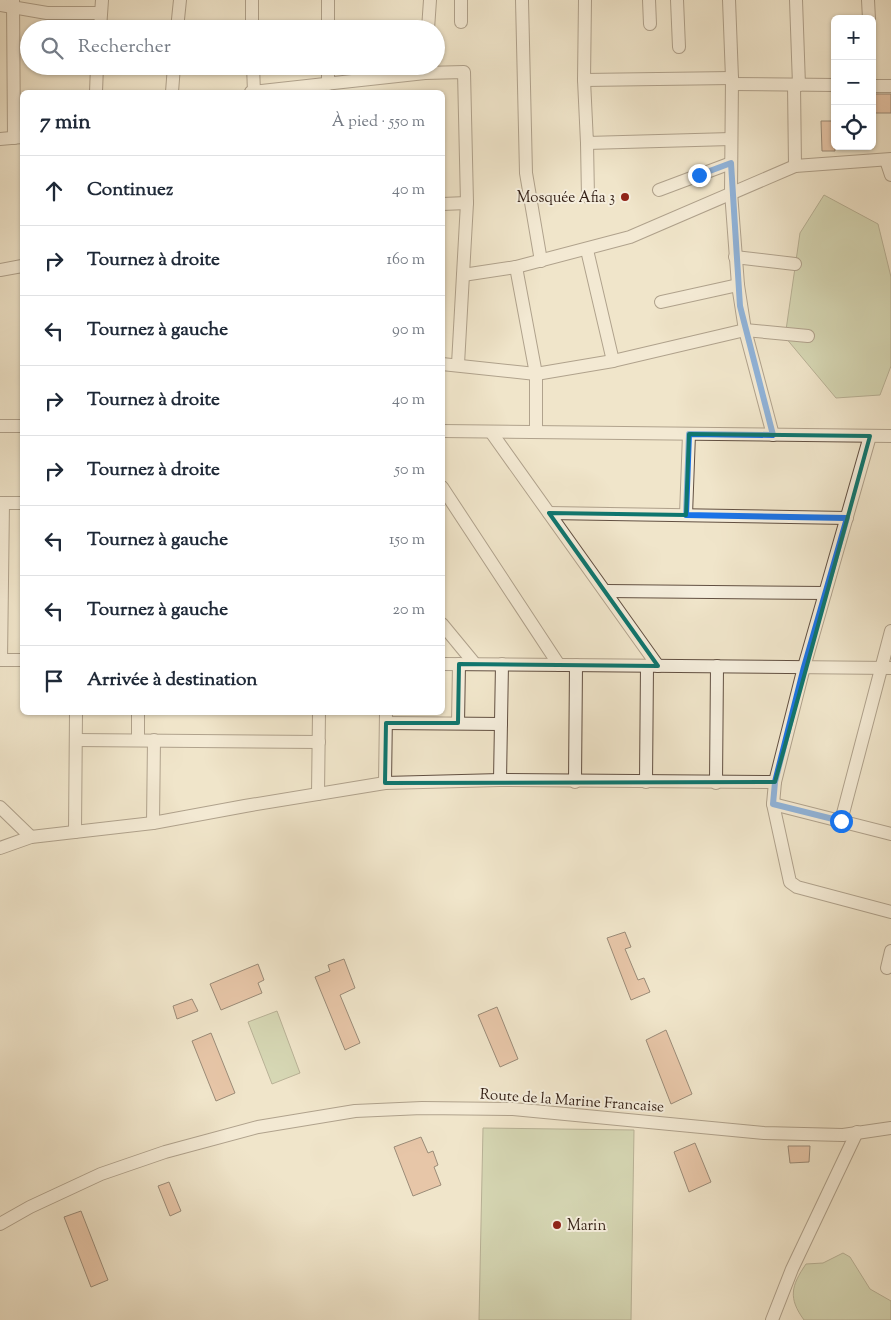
<!DOCTYPE html>
<html lang="fr">
<meta charset="utf-8">
<style>
body{margin:0;font-family:"Sorts Mill Goudy",serif;background:#f2f2f3;color:#1f2937}
.controls{position:absolute;right:15px;top:15px;display:grid;overflow:hidden;border-radius:8px;box-shadow:0 1px 4px #0004}
.controls button{width:45px;height:45px;display:grid;place-items:center;padding:0;border:0;border-bottom:1px solid #e0e1e3;background:#fff;color:#1f2937;font:25px sans-serif}
.stop{position:absolute;width:15px;height:15px;margin:-11px;border:4px solid #1a73e8;border-radius:50%;background:#fff}
.stop.end{background:#1a73e8;border-color:#fff;box-shadow:0 1px 5px #0008}
.list{margin:0;padding:0;list-style:none}
h2{display:flex;justify-content:space-between;align-items:center;height:65px;margin:0;padding:0 20px;font-size:21px}
h2 small{font-size:16px;font-weight:400;color:#747a83}
.list li{display:grid;grid-template-columns:32px 1fr auto;gap:15px;align-items:center;box-sizing:border-box;height:70px;padding:0 20px;border-top:1px solid #e0e1e3}
.list b{display:block;font-size:19px;white-space:nowrap}
.list em{font-size:16px;font-style:normal;color:#747a83}
.icon{flex:none;width:28px;height:28px;fill:none;stroke:currentColor;stroke-width:2;stroke-linecap:round;stroke-linejoin:round}
.map{position:relative;flex:none;width:891px;height:1320px;overflow:hidden}
.search{position:absolute;background:#fff;box-shadow:0 1px 4px #0004;left:20px;top:20px;width:425px;height:55px;display:flex;align-items:center;gap:12px;box-sizing:border-box;padding:0 18px;border-radius:28px;color:#747a83;font-size:19px}
.panel{position:absolute;background:#fff;box-shadow:0 1px 4px #0004;left:20px;top:90px;width:425px;height:625px;border-radius:8px}
.map>svg:first-child{display:block}
.green{fill:#b6c59a;stroke:#747257}
.building{fill:#dc9f7e;stroke:#321e14}
.lines{fill:none;stroke-linecap:round;stroke-linejoin:round}
.minor-casing{stroke:#625042;stroke-width:14}
.minor{stroke:#f5eedd;stroke-width:12}
.route{stroke:#1a73e8;stroke-width:6}
.marked{fill:none;stroke:#0f766e;stroke-width:4;stroke-linejoin:round}
.poi-dot{fill:#8f2418;stroke:#f5eedd;stroke-width:2}
.labels{text-anchor:middle;stroke-width:4;stroke-linejoin:round;paint-order:stroke}
.poi-label{font-size:15px;fill:#321e14;stroke:#f5eedd;text-anchor:end}
.street-label{font-size:15px;fill:#321e14;stroke:#f5eedd}
</style>
<div class="map">
<svg width="891" height="1320" viewBox="0 0 891 1320">
<rect width="100%" height="100%" fill="#f0e5ca"/>
<filter id="stains"><feTurbulence type="fractalNoise" baseFrequency=".004" numOctaves="4"/><feColorMatrix values="0 0 0 0 .2 0 0 0 0 .09 0 0 0 0 .02 0 0 0 .5 -.17"/></filter>
<radialGradient id="worn" r=".72"><stop offset=".6" stop-color="#630" stop-opacity="0"/><stop offset="1" stop-color="#630" stop-opacity=".3"/></radialGradient>
<!-- green -->
<g class="green">
<polygon points="824,195 878,224 891,277 891,366 880,395 836,398 785,337 800,233"/>
<polygon points="277,1011 300,1073 272,1084 248,1022"/>
<polygon points="483,1128 634,1130 631,1320 479,1320"/>
<path d="M 843,1253 L 850,1257 L 870,1289 L 891,1301 L 891,1320 L 804,1320 C 788,1298 791,1286 806,1264 L 823,1263 Z"/>
</g>
<!-- building -->
<g class="building">
<rect x="872" y="94" width="19" height="19"/>
<polygon points="821,121 835,121 835,151 822,151"/>
<polygon points="625,932 631,947 625,949 638,980 644,978 650,992 631,1000 607,938"/>
<polygon points="344,959 355,988 340,995 360,1043 345,1050 315,977 330,971 328,965"/>
<polygon points="258,964 264,980 258,983 262,993 221,1010 210,984"/>
<polygon points="192,999 198,1011 177,1019 173,1006"/>
<polygon points="497,1007 518,1059 500,1067 478,1015"/>
<polygon points="666,1030 692,1094 671,1104 646,1040"/>
<polygon points="211,1033 235,1093 216,1101 192,1041"/>
<polygon points="421,1137 428,1153 433,1151 438,1165 434,1167 441,1185 413,1196 394,1147"/>
<polygon points="695,1143 711,1182 689,1192 674,1152"/>
<polygon points="788,1146 810,1146 809,1162 790,1163"/>
<polygon points="169,1182 181,1211 170,1216 158,1186"/>
<polygon points="81,1211 108,1280 91,1287 64,1217"/>
</g>
<g class="lines">
<!-- minor casing -->
<g class="minor-casing">
<g id="minor">
<polyline points="13,0 14,138"/>
<polyline points="252,0 252,29"/>
<polyline points="328,0 328,29"/>
<polyline points="461,0 461,22"/>
<polyline points="522,0 526,173 541,261"/>
<polyline points="585,0 584,80 587,143 731,139"/>
<polyline points="649,0 650,24"/>
<polyline points="677,0 679,47"/>
<polyline points="729,0 732,78 731,192 738,285 745,330 773,435"/>
<polyline points="796,0 799,85"/>
<polyline points="868,0 869,19"/>
<polyline points="0,5 47,13 101,13"/>
<polyline points="100,29 102,0"/>
<polyline points="177,29 180,0"/>
<polyline points="428,29 430,0"/>
<polyline points="253,66 254,92"/>
<polyline points="328,66 328,84"/>
<polyline points="584,80 732,78"/>
<polyline points="732,84 835,85"/>
<polyline points="794,85 795,166"/>
<polyline points="872,86 891,86"/>
<polyline points="96,92 97,66"/>
<polyline points="172,92 174,66"/>
<polyline points="251,92 425,73 464,72 467,203 458,364"/>
<polyline points="0,139 22,137"/>
<polyline points="587,143 588,197"/>
<polyline points="886,160 891,175"/>
<polyline points="659,190 731,163"/>
<polyline points="442,204 467,203"/>
<polyline points="587,250 613,361"/>
<polyline points="735,257 795,264"/>
<polyline points="516,267 536,374 536,432"/>
<polyline points="0,270 22,266"/>
<polyline points="463,275 516,267 630,237 795,166 891,159"/>
<polyline points="661,302 738,285"/>
<polyline points="442,364 536,374 613,361 745,330 808,336"/>
<polyline points="0,426 22,426"/>
<polyline points="442,431 891,436"/>
<polyline points="491,432 658,666"/>
<polyline points="870,436 804,667 775,782 773,804 790,882 797,887 891,912"/>
<polyline points="442,487 559,665"/>
<polyline points="0,503 22,503"/>
<polyline points="549,513 847,518"/>
<polyline points="686,515 689,434"/>
<polyline points="606,591 825,593"/>
<polyline points="442,624 475,664"/>
<polyline points="0,660 22,660"/>
<polyline points="1,660 3,503"/>
<polyline points="442,664 891,668"/>
<polyline points="386,723 501,724"/>
<polyline points="458,723 459,664"/>
<polyline points="76,740 319,742"/>
<polyline points="138,740 138,712"/>
<polyline points="500,780 502,664"/>
<polyline points="575,782 576,665"/>
<polyline points="646,782 647,666"/>
<polyline points="385,783 386,712"/>
<polyline points="716,783 717,666"/>
<polyline points="318,794 319,712"/>
<polyline points="773,804 891,834"/>
<polyline points="0,807 31,837"/>
<polyline points="841,821 891,631"/>
<polyline points="153,823 154,740"/>
<polyline points="75,832 76,712"/>
<polyline points="0,848 31,837 153,823 245,806 385,783 500,780 775,782"/>
<polyline points="887,968 891,951"/>
<polyline points="0,1224 30,1207 101,1174 165,1152 258,1127 355,1111 422,1108 513,1109 764,1133 843,1135 891,1128"/>
<polyline points="772,1320 792,1269 857,1132"/>
</g>
</g>
<!-- minor -->
<use href="#minor" class="minor"/>
</g>
<g class="lines">
<!-- route -->
<polyline class="route" points="699,175 731,163 740,306 773,435 689,434 686,515 847,518 804,667 775,782 773,804 841,821"/>
</g>
<!-- marked area -->
<path d="M0 0H891V1320H0ZM 689,434 L 870,436 L 775,782 L 385,783 L 386,723 L 458,723 L 459,664 L 658,666 L 549,513 L 686,515 Z" fill="#f0e5ca" fill-opacity=".55" fill-rule="evenodd"/>
<path class="marked" d="M 689,434 L 870,436 L 775,782 L 385,783 L 386,723 L 458,723 L 459,664 L 658,666 L 549,513 L 686,515 Z"/>
<!-- markers -->
<g class="poi-dot">
<circle cx="625" cy="197" r="5"/>
<circle cx="557" cy="1225" r="5"/>
</g>
<g class="labels">
<!-- poi labels -->
<g class="poi-label">
<text x="615" y="202">Mosquée Afia 3</text>
<text x="567" y="1230" text-anchor="start">Marin</text>
</g>
<!-- street labels -->
<g class="street-label">
<text transform="translate(572 1100) rotate(4)" y="5">Route de la Marine Francaise</text>
</g>
</g>
<rect width="100%" height="100%" filter="url(#stains)"/>
<rect width="100%" height="100%" fill="url(#worn)"/>
</svg>
<div class="controls">
<button>+</button>
<button>−</button>
<button><svg class="icon" aria-label="locate" viewBox="0 0 24 24"><circle cx="12" cy="12" r="6"/><path d="M12 2v4M12 18v4M2 12h4M18 12h4"/></svg></button>
</div>
<div class="stop" style="left:841px;top:821px"></div>
<div class="stop end" style="left:699px;top:175px"></div>
<div class="search"><svg class="icon" aria-label="search" viewBox="0 0 24 24"><circle cx="10" cy="10" r="6"/><path d="M15 15l6 6"/></svg>Rechercher</div>
<section class="panel">
<h2>7 min<small>À pied · 550 m</small></h2>
<ul class="list">
<li><svg class="icon" aria-label="ahead" viewBox="0 0 24 24"><path d="M12 20V5M6 11l6-6 6 6"/></svg><div><b>Continuez</b></div><em>40 m</em></li>
<li><svg class="icon" aria-label="right" viewBox="0 0 24 24"><path d="M7 20v-9h11M14 6l5 5-5 5"/></svg><div><b>Tournez à droite</b></div><em>160 m</em></li>
<li><svg class="icon" aria-label="left" viewBox="0 0 24 24"><path d="M17 20v-9H6M10 6l-5 5 5 5"/></svg><div><b>Tournez à gauche</b></div><em>90 m</em></li>
<li><svg class="icon" aria-label="right" viewBox="0 0 24 24"><path d="M7 20v-9h11M14 6l5 5-5 5"/></svg><div><b>Tournez à droite</b></div><em>40 m</em></li>
<li><svg class="icon" aria-label="right" viewBox="0 0 24 24"><path d="M7 20v-9h11M14 6l5 5-5 5"/></svg><div><b>Tournez à droite</b></div><em>50 m</em></li>
<li><svg class="icon" aria-label="left" viewBox="0 0 24 24"><path d="M17 20v-9H6M10 6l-5 5 5 5"/></svg><div><b>Tournez à gauche</b></div><em>150 m</em></li>
<li><svg class="icon" aria-label="left" viewBox="0 0 24 24"><path d="M17 20v-9H6M10 6l-5 5 5 5"/></svg><div><b>Tournez à gauche</b></div><em>20 m</em></li>
<li><svg class="icon" aria-label="arrive" viewBox="0 0 24 24"><path d="M6 21V4h12l-3 4 3 4H6"/></svg><div><b>Arrivée à destination</b></div></li>
</ul>
</section>
</div>
